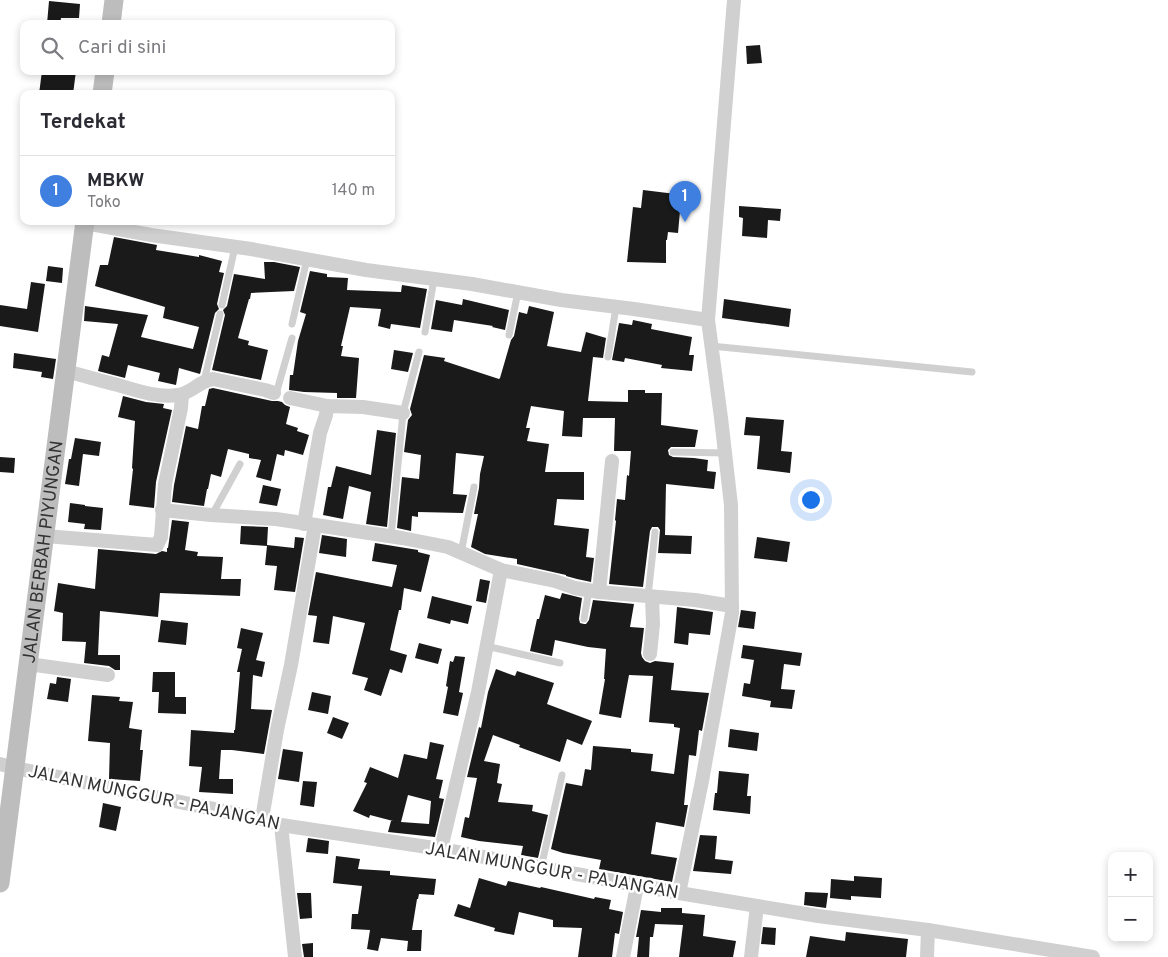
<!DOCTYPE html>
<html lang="id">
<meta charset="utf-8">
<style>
body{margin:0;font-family:Overpass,sans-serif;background:#f7f7f7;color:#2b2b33}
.controls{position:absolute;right:15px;bottom:15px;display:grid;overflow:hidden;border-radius:10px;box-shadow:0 2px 8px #0003}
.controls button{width:45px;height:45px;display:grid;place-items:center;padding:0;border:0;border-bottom:1px solid #e1e1e2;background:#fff;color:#2b2b33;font:25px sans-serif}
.you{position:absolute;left:810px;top:499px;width:18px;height:18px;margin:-12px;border:4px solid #fff;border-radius:50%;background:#1a73e8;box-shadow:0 0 0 8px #1a73e833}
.badge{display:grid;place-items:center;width:32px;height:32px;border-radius:50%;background:#b45309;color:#fff;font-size:16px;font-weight:700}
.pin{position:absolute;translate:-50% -41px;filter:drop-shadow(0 1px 2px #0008)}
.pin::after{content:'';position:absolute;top:26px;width:18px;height:15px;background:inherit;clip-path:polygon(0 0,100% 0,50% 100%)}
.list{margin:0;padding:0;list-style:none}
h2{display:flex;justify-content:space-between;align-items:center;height:65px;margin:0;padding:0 20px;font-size:21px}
h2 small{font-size:16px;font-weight:400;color:#7c7c81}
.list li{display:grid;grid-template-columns:32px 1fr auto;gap:15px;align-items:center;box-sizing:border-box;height:70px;padding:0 20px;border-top:1px solid #e1e1e2}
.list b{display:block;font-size:19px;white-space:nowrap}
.list p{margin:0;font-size:16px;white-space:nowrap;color:#7c7c81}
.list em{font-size:16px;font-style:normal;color:#7c7c81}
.icon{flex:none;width:28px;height:28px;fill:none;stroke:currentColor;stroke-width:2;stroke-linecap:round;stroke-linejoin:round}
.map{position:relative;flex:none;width:1168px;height:957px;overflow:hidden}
.search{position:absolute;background:#fff;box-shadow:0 2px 8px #0003;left:20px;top:20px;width:375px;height:55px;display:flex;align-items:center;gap:12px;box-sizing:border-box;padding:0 18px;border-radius:10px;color:#7c7c81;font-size:19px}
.panel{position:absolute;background:#fff;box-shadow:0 2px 8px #0003;left:20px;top:90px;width:375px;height:135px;border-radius:10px}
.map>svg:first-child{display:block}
.building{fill:#1a1a1a;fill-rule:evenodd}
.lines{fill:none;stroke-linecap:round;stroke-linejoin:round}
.lane{stroke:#d0d0d0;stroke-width:7}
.street{stroke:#d0d0d0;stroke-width:14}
.secondary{stroke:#bdbdbd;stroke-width:19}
.labels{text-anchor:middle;stroke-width:5;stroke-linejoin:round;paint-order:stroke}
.street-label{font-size:18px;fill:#333;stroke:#fff}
</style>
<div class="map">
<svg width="1168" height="957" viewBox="0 0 1168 957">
<rect width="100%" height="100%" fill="#fff"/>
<!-- building -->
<g class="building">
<polygon points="49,1 80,4 79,18 61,18 60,24 47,24"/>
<polygon points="760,45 762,63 747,64 746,46"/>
<polygon points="42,71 76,71 73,94 39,94"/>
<polygon points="643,190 684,195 682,211 680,211 678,233 668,232 667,240 666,240 666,263 627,262 633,207 641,208"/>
<polygon points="739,206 781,209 780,221 768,220 767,238 742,236 743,218 739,217"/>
<polygon points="114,237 157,245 156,250 199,257 199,255 222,261 219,272 224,273 217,304 219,309 215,313 200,374 179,368 176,385 158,381 160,373 128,365 125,378 98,371 102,355 109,357 118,324 84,321 85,306 148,315 141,337 193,349 199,327 163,318 165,307 95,286 100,265 108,265"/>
<polygon points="264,262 274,262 300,267 294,291 251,293 250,299 249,299 238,338 249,341 248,345 268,350 261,380 212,370 225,315 223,310 227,306 234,274 265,279"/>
<polygon points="48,266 63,268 62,283 46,281"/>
<polygon points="310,271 327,274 327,277 348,278 347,290 401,292 402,285 427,289 420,328 391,324 390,329 378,326 381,309 350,307 341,346 343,346 341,356 359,358 356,398 337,398 337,393 304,392 289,390 290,375 293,375 298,341 306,314 300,312"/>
<polygon points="31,282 45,284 38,332 0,326 0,305 27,309"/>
<polygon points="463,299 509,310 505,330 492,327 493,326 454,320 452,332 431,329 436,300 462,305"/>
<polygon points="724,299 791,309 789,327 722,318"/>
<polygon points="529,306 554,312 547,346 581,352 586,332 606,338 603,358 593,357 588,401 628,402 628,390 645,390 645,393 662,393 661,425 698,430 695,447 671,447 668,450 669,455 673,457 694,458 708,460 707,471 716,472 714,489 666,484 665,535 692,536 691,554 658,553 660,530 658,527 652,527 650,531 643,587 609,584 616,521 615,520 617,499 625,500 627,475 629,476 631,451 614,451 615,418 583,418 582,437 562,436 564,411 531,406 526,428 530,428 527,441 549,444 545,472 584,472 584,500 557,499 554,525 589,529 586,557 594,558 591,582 577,579 566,576 566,575 517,564 517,559 485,554 471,547 478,514 474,514 479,488 480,474 484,456 456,453 453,494 467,495 463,513 418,512 418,517 412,516 411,531 397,528 402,477 419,479 421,455 404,452 408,420 412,415 410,409 424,355 445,358 444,361 499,379 500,378 511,340 514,336 519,312 527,314"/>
<polygon points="633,320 652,324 651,329 692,337 689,355 694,355 692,371 661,368 662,365 625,358 624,362 612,360 619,323 632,325"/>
<polygon points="394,350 413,353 408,372 391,369"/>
<polygon points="14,353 56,359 53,379 41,377 42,372 13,368"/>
<polygon points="213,388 272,401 278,401 282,402 285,405 290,407 286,424 298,428 297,431 309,435 303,455 285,450 284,456 277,454 271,481 256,477 261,460 249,458 249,454 228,449 221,477 211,474 208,489 207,489 204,506 172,502 174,485 186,426 198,429 202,406 205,406 209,389"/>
<polygon points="123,396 146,402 164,404 163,408 172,410 156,482 154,508 129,505 133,469 132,468 135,421 118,417"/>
<polygon points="746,417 784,420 781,451 792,452 790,473 757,469 760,436 744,435"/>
<polygon points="377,430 396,433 387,527 366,524 371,492 349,486 343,519 323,515 328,487 331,487 336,466 371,475"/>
<polygon points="75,438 101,442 99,456 83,454 79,486 65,484 69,459 71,459"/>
<polygon points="0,457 15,458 14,473 0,472"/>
<polygon points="263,485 281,489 277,506 259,503"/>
<polygon points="70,503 85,505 85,506 103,508 101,530 84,529 85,524 68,522"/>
<polygon points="172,520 189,522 185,550 198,552 197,556 223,557 221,579 241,579 240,596 160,593 158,617 100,611 98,655 120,655 120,670 115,670 109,666 84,663 86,642 62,641 63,613 54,611 58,583 95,589 98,549 156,554 162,551 167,552 167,548 168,548"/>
<polygon points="241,526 268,527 267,545 294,548 295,537 304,538 295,592 274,590 277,566 265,565 267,546 240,544"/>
<polygon points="322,535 347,539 346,557 319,553"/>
<polygon points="757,537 790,542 787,562 754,558"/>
<polygon points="375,543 418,550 418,552 430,555 421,592 404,588 401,610 399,610 390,650 407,655 402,673 390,669 381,696 364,690 368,678 352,674 365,623 333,616 329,644 313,642 317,616 308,615 316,572 392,587 397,565 372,561"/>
<polygon points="480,579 490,581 486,603 476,601"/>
<polygon points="562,593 582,598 579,619 580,623 584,624 586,624 589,620 593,600 634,604 630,627 644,628 641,653 642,657 645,661 650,663 655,661 674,663 671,690 709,693 702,731 699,730 696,756 689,755 684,805 688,805 684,827 656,822 651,854 677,858 672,882 599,869 601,860 563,853 551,849 566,783 582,786 585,769 591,770 593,746 631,749 631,752 653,754 651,771 674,774 680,728 674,727 674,724 649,722 653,676 629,675 621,718 599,714 605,679 604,679 606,649 588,647 555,640 552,656 530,651 537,619 539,619 545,595 560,599"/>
<polygon points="432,596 472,606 468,624 451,620 450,624 427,618"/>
<polygon points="677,607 713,612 710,635 689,633 688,645 674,643"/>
<polygon points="741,610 756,612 754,629 738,627"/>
<polygon points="161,620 188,623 186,645 158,642"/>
<polygon points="241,628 263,633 256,660 265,662 262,677 253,675 251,709 272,710 264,754 232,750 221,750 219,779 233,779 233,794 199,792 202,767 189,766 191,730 234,733 234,730 235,730 240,672 237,672 242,649 237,648"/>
<polygon points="419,643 442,649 438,664 415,658"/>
<polygon points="743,645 802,653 800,666 784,664 781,689 795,690 792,709 770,707 771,701 742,696 744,683 750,684 754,660 741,658"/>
<polygon points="455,656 465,657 459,692 463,693 458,716 443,713 448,687 446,686 450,661 453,662"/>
<polygon points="496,669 515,676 517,671 554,683 547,704 592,721 582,745 567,739 560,762 519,747 520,745 493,735 484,761 500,764 497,783 502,784 498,802 533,805 532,811 548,815 538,858 521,855 523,846 479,841 461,837 465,817 469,818 477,778 467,777 479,727 481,728 488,692"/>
<polygon points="153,672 175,672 175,697 186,697 186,714 158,713 159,692 152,692"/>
<polygon points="57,677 71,679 68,702 47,699 50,683 56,684"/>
<polygon points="312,692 331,696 328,714 308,710"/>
<polygon points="92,695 120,697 119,701 133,702 129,728 142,730 140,750 143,750 140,781 109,779 110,743 88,741"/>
<polygon points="333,717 349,723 342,739 327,733"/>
<polygon points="730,729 759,733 757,751 728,747"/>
<path d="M 430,742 L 444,745 L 436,779 L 443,780 L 439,798 L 444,799 L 435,837 L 388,832 L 391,821 L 393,821 L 370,815 L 369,818 L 353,811 L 367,783 L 364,782 L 370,767 L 398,778 L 404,754 L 427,759 ZM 408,795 L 431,801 L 429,824 L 401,822 Z"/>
<polygon points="283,749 303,752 299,782 278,779"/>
<polygon points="719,771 749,774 747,796 751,796 750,814 713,810 715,793 717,793"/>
<polygon points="303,781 317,782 314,807 300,805"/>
<polygon points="103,803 121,807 116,831 99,827"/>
<polygon points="700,835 717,836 715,859 733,861 731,874 693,871"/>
<polygon points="308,838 329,841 328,854 306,852"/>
<polygon points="336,856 360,859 358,869 390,871 390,875 436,879 434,895 419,894 418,899 417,899 412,930 422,930 421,951 407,951 408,941 381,938 378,951 367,949 370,930 351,929 352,914 358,914 362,886 333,883"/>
<polygon points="854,876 882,878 881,898 851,896 851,900 830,898 831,879 854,881"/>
<polygon points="479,878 506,886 508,881 540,888 541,887 594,899 595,897 611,900 609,909 623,912 619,934 615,933 612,957 578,957 582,928 553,927 553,920 519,912 514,935 494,931 495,928 454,916 458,904 470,908"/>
<polygon points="805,892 828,893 826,908 804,905"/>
<polygon points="297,893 311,893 312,918 300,919"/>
<polygon points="661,908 682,908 682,913 705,915 703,936 736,941 733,957 679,957 683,925 655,924 653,937 650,937 649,957 637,957 639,937 636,937 641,910 661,912"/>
<polygon points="763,927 776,928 775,945 761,944"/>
<polygon points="846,932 908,939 906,957 806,957 810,936 845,941"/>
<polygon points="313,943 313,957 304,957 302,944"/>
</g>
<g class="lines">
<!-- lane -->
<g class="lane">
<polyline points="222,305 235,247"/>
<polyline points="292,324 307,259"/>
<polyline points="425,332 434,279"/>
<polyline points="509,335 518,292"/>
<polyline points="711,346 972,372"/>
<polyline points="608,357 616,307"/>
<polyline points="204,381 220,314"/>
<polyline points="276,394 292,338"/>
<polyline points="673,452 725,453"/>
<polyline points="212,515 240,464"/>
<polyline points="391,536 403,413 419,352"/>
<polyline points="461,553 474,487"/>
<polyline points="648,596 655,532"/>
<polyline points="584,619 589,590"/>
<polyline points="486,646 560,663"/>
<polyline points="541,868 562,775"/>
</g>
<!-- street -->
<g class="street">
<polyline points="85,223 151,235 251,249 366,270 472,284 561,300 634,309 708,320"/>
<path d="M 66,371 C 84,376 101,381 118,385 C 138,391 158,398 178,395 C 192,393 199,381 213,379 L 265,390 L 274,393"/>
<polyline points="290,398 327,406 363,407 403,413"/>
<polyline points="162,510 211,515 276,519 402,538 448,547 501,570 555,581 575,588 599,592 695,600 732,606"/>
<polyline points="304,524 320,433 326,415 327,406"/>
<polyline points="45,536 157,545 161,537 165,484 181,408 182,395"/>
<polyline points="599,592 612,461"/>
<polyline points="650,654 653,624 652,597"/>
<polyline points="28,664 108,675"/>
<polyline points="0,764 15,768 262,819 281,825 441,849 679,893 818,916 928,930 1093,957"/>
<polyline points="262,819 277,730 291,665 315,525"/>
<polyline points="281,825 295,957"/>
<polyline points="441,849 478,692 501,570"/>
<polyline points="679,893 702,781 732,613 731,505 721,418 708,320 734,0"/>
<polyline points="623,957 637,886"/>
<polyline points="751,957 757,906"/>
<polyline points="927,957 928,930"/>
</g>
<!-- secondary -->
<g class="secondary">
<polyline points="111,24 114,0"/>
<polyline points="102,94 105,71"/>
<path id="s1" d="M 0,883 L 85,221"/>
</g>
</g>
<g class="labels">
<!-- street labels -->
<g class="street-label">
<text dy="6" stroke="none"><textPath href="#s1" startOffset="334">JALAN BERBAH PIYUNGAN</textPath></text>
<text transform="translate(154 797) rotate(12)" y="6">JALAN MUNGGUR - PAJANGAN</text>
<text transform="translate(552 870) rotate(10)" y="6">JALAN MUNGGUR - PAJANGAN</text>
</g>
</g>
</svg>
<div class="controls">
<button>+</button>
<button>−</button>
</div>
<div class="you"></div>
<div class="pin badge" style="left:685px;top:222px;background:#3f7fe0">1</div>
<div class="search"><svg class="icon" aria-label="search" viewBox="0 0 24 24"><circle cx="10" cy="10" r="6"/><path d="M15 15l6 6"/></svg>Cari di sini</div>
<section class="panel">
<h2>Terdekat<small></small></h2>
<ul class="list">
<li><span class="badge" style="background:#3f7fe0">1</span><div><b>MBKW</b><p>Toko</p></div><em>140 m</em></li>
</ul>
</section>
</div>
